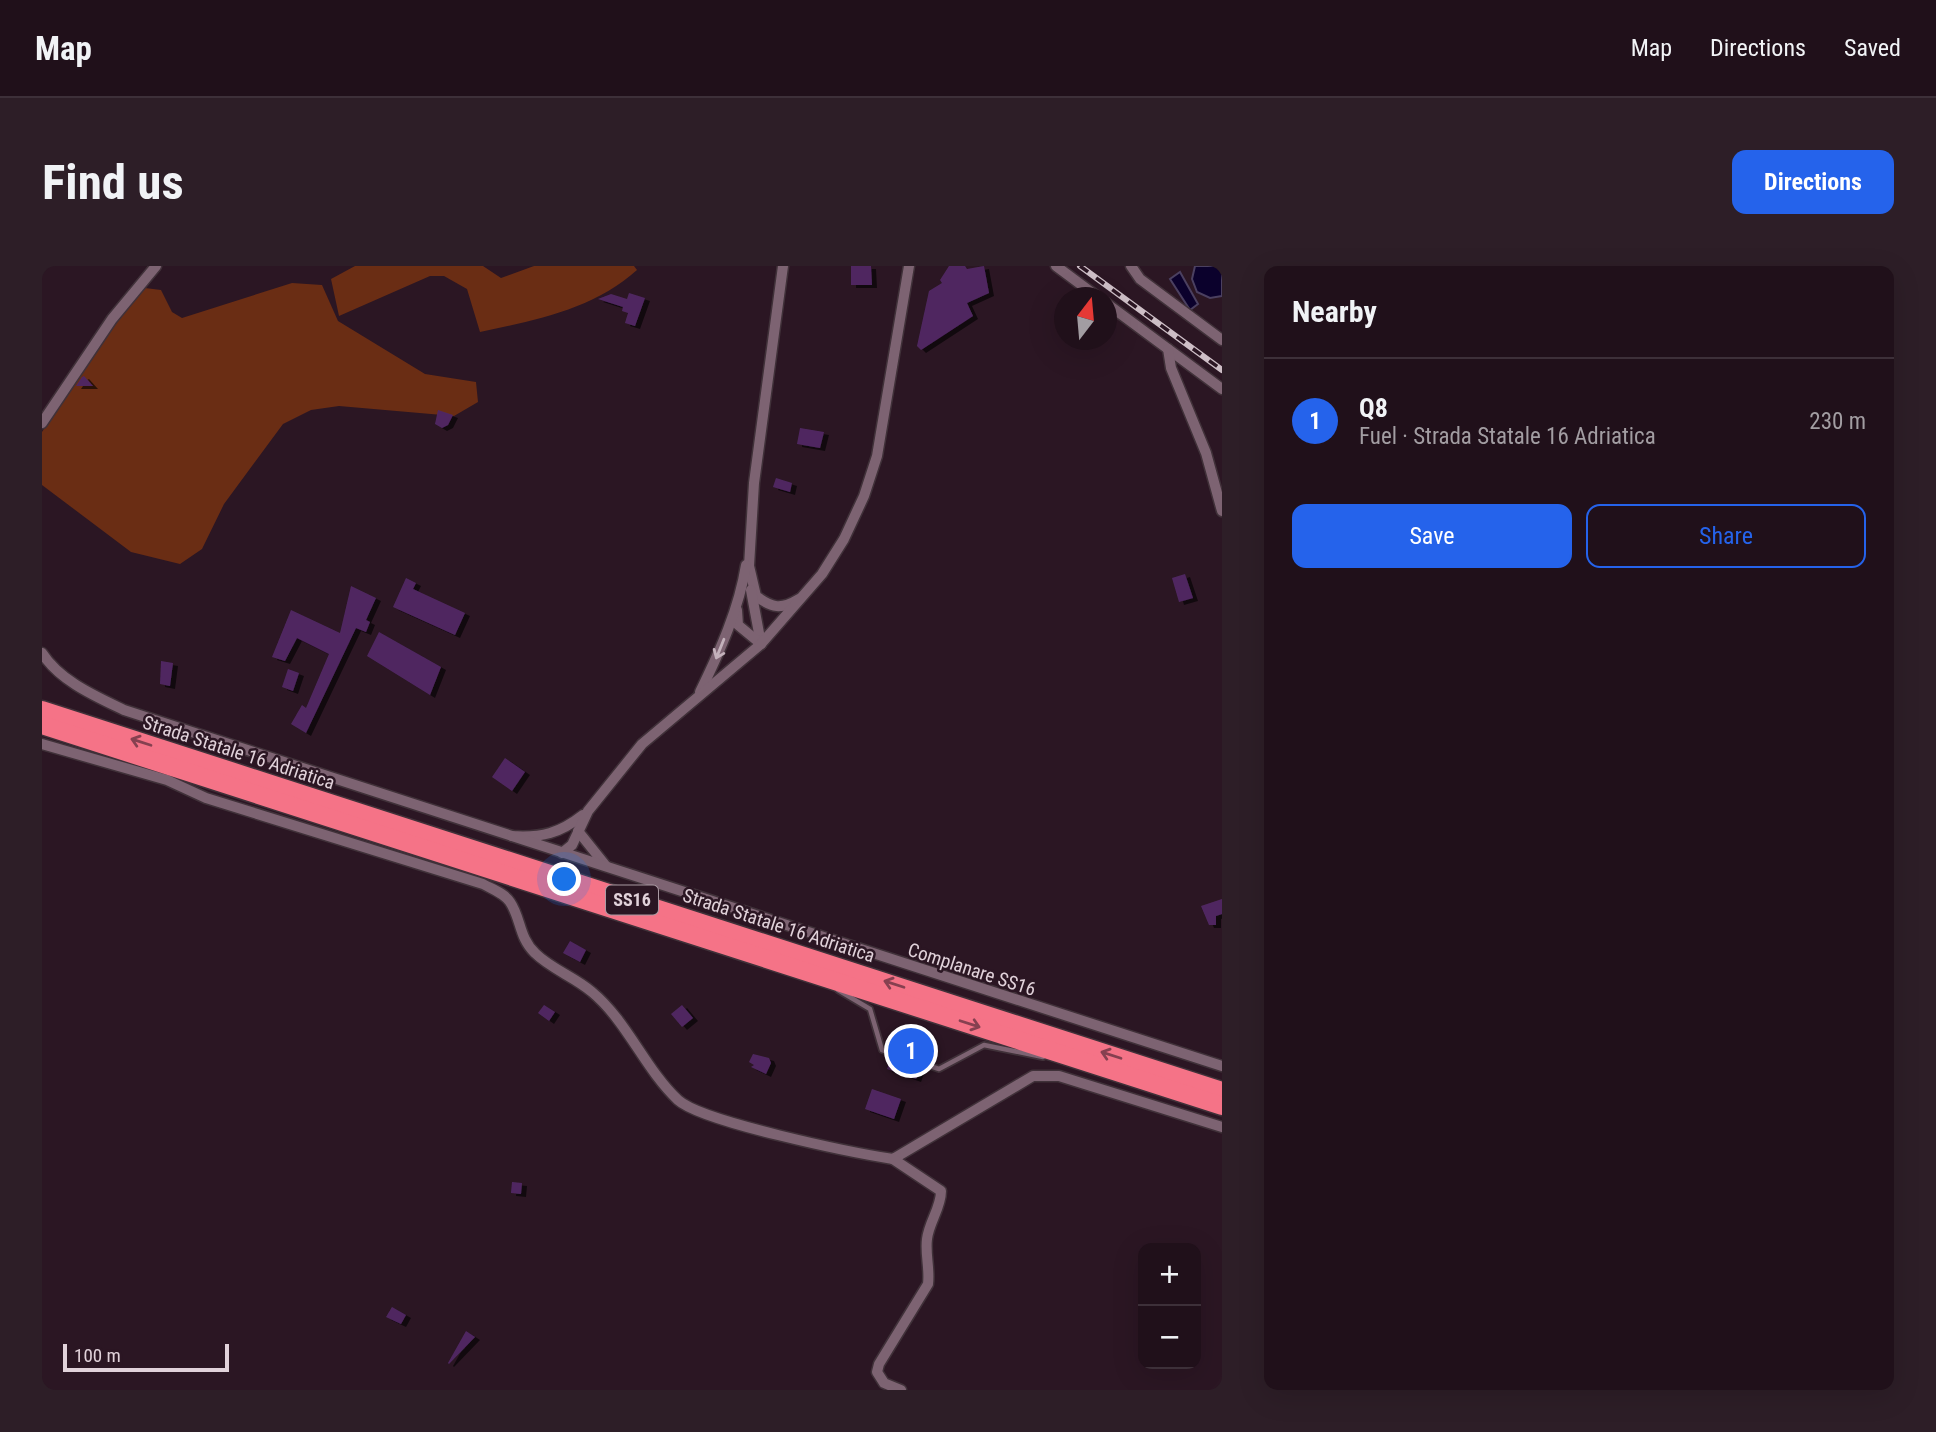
<!DOCTYPE html>
<meta charset="utf-8">
<style>
body{margin:0;font-family:"Roboto Condensed",sans-serif;background:#2d1e27;color:#f1f3f6}
.controls{position:absolute;right:21px;bottom:21px;display:grid;overflow:hidden;border-radius:14px;box-shadow:0 7px 28px #0002}
.controls button{width:63px;height:63px;display:grid;place-items:center;padding:0;border:0;border-bottom:2px solid #3d3039;background:#20101a;color:#f1f3f6;font:35px sans-serif}
.compass{position:absolute;left:1012px;top:21px;width:63px;height:63px;border-radius:50%;background:#20101a;box-shadow:0 7px 28px #0002;rotate:16deg}
.scale{position:absolute;left:21px;bottom:18px;width:166px;box-sizing:border-box;padding-left:7px;border:4px solid #e1d2da;border-top:0;font-size:19px;line-height:24px;white-space:nowrap;color:#e1d2da;-webkit-text-stroke:5px #2b1623;paint-order:stroke}
.you{position:absolute;left:523px;top:614px;width:24px;height:24px;margin:-18px;border:5px solid #fff;border-radius:50%;background:#1a73e8;box-shadow:0 0 0 10px #1a73e833}
.badge{display:grid;place-items:center;width:46px;height:46px;border-radius:50%;background:#2563eb;color:#fff;font-size:23px;font-weight:700}
.pin{position:absolute;translate:-50% -50%;border:4px solid #fff;box-shadow:0 2px 7px #0006}
.list{margin:0;padding:0;list-style:none}
h2{display:flex;justify-content:space-between;align-items:center;height:91px;margin:0;padding:0 28px;font-size:30px}
h2 small{font-size:23px;font-weight:400;color:#a29da2}
.list li{display:grid;grid-template-columns:46px 1fr auto;gap:21px;align-items:center;box-sizing:border-box;height:126px;padding:0 28px;border-top:2px solid #3d3039}
.list b{display:block;font-size:26px;white-space:nowrap}
.list p{margin:0;font-size:23px;white-space:nowrap;color:#a29da2}
.list em{font-size:23px;font-style:normal;color:#a29da2}
.actions{display:flex;gap:14px;padding:21px 28px}
.actions a{flex:1;padding:16px 0;border:2px solid #2563eb;border-radius:14px;text-align:center;font-size:24px;color:#2563eb}
.actions .main{background:#2563eb;color:#fff}
.map{position:relative;flex:none;width:1180px;height:1124px;overflow:hidden;border-radius:14px}
header{display:flex;align-items:center;gap:42px;box-sizing:border-box;height:98px;padding:0 35px;background:#20101a;border-bottom:2px solid #3d3039}
header strong{font-size:33px}
nav{display:flex;gap:38px;margin-inline-start:auto;font-size:24px}
.intro{display:flex;align-items:center;justify-content:space-between;box-sizing:border-box;height:168px;padding:0 42px}
h1{margin:0;font-size:49px}
.button{padding:18px 32px;border-radius:14px;background:#2563eb;color:#fff;font-size:24px;font-weight:700}
main{display:flex;gap:42px;padding:0 42px}
aside{flex:1;background:#20101a;border-radius:14px;box-shadow:0 7px 28px #0002}
.map>svg:first-child{display:block}
.green{fill:#6a2d14}
.water{fill:#0b012c;stroke:#4b4060;stroke-width:2}
.building{fill:#4f2861;filter:url(#shadow)}
.lines{fill:none;stroke-linecap:round;stroke-linejoin:round}
.lane-casing{stroke:#403139;stroke-width:8}
.street-casing{stroke:#403139;stroke-width:13}
.highway-casing{stroke:#403139;stroke-width:21}
.lane{stroke:#7d6372;stroke-width:4.5}
.street{stroke:#7d6372;stroke-width:10}
.highway{stroke:#f57387;stroke-width:18}
.rail-casing{stroke:#cdbec6;stroke-width:6}
.rail{stroke:#2b1623;stroke-width:3.5;stroke-dasharray:10;stroke-linecap:butt}
.oneway{stroke:#c3b1bb}
.oneway2{stroke:#864050}
.labels{text-anchor:middle;stroke-width:5;stroke-linejoin:round;paint-order:stroke}
.shield{fill:#2b1623;stroke:#aa9aa3;stroke-width:2}
.shield-label{font-size:18px;font-weight:bold;fill:#e1d2da}
.street-label{font-size:19px;fill:#e1d2da;stroke:#2b1623}
</style>
<header>
<strong>Map</strong>
<nav><a>Map</a><a>Directions</a><a>Saved</a></nav>
</header>
<div class="intro"><h1>Find us</h1><a class="button">Directions</a></div>
<main>
<div class="map">
<svg width="1180" height="1124" viewBox="0 0 1180 1124">
<defs>
<filter id="shadow"><feDropShadow dx="5" dy="3" stdDeviation="0" flood-color="#0009"/></filter>
</defs>
<rect width="100%" height="100%" fill="#2b1623"/>
<!-- green -->
<g class="green">
<path d="M 313,0 L 441,0 L 459,12 L 492,0 L 592,0 L 595,4 C 552,43 494,54 438,66 L 425,23 L 402,10 L 388,10 L 297,50 L 289,13 Z"/>
<polygon points="250,17 280,19 296,55 383,108 434,116 436,136 412,150 297,140 269,144 241,158 182,238 160,283 138,298 89,286 0,219 0,166 63,70 103,22 119,24 130,46 140,52"/>
</g>
<!-- water -->
<g class="water">
<polygon points="1153,0 1180,0 1180,30 1168,32 1155,26 1150,13"/>
<polygon points="1138,6 1156,38 1148,44 1128,13"/>
</g>
<!-- building -->
<g class="building">
<polygon points="809,0 829,0 830,19 809,19"/>
<polygon points="907,0 923,0 925,3 942,0 947,27 925,37 931,50 879,84 875,80 887,25 900,17 898,14"/>
<polygon points="587,27 603,32 593,60 583,57 586,47 580,45 581,41 556,33 569,28 585,33"/>
<polygon points="42,110 51,120 34,120 40,111"/>
<polygon points="396,144 411,149 406,159 400,162 393,158"/>
<polygon points="758,162 782,166 778,182 755,178"/>
<polygon points="734,212 750,217 748,226 731,221"/>
<polygon points="1143,308 1151,332 1137,336 1130,312"/>
<polygon points="364,312 374,317 371,323 423,347 413,369 351,341"/>
<polygon points="309,320 334,332 324,354 328,356 324,366 314,362 264,467 249,458 260,439 264,442 287,388 255,372 243,395 230,391 249,344 298,367"/>
<polygon points="337,366 399,401 388,429 325,390"/>
<polygon points="119,395 131,397 128,420 118,418"/>
<polygon points="246,403 257,407 251,425 240,421"/>
<polygon points="463,492 483,506 470,525 450,511"/>
<polygon points="1180,633 1180,648 1174,650 1174,659 1167,659 1159,640"/>
<polygon points="528,675 544,684 538,696 521,687"/>
<polygon points="502,739 513,746 507,755 496,747"/>
<polygon points="640,739 651,752 640,761 629,748"/>
<polygon points="866,762 882,768 878,781 884,783 881,793 852,783 855,773 862,775"/>
<polygon points="711,788 727,792 729,797 724,808 709,801 712,799 707,796"/>
<polygon points="849,792 878,802 874,813 845,803"/>
<polygon points="830,823 859,833 852,853 823,843"/>
<polygon points="470,916 480,917 479,928 469,927"/>
<polygon points="350,1041 364,1049 359,1058 344,1051"/>
<polygon points="424,1065 433,1071 407,1098 406,1097"/>
</g>
<g class="lines">
<!-- lane casing -->
<g class="lane-casing">
<polyline id="lane" points="796,724 828,743 840,784 897,803 942,779 1001,791"/>
</g>
<!-- street casing -->
<g class="street-casing">
<g id="street">
<path d="M 741,0 L 712,217 L 707,300 L 714,330 C 730,342 739,344 757,333"/>
<polyline points="1014,0 1057,32"/>
<polyline points="1089,0 1098,13 1180,74"/>
<polyline points="1064,37 1180,123"/>
<polyline points="1126,83 1129,102 1164,187 1180,245"/>
<polyline points="0,157 70,53 114,0"/>
<polyline points="709,324 719,378"/>
<polyline points="695,344 696,359 719,378"/>
<path d="M 0,387 C 18,415 53,430 82,444 L 470,570 C 500,572 518,567 541,549"/>
<path d="M 658,426 C 678,385 697,343 704,299"/>
<path d="M 0,478 L 125,514 L 164,532 L 441,618 C 450,623 462,627 468,636 C 479,652 477,672 493,687 C 509,703 533,711 550,726 C 585,755 603,803 636,834 C 660,856 812,887 851,893 L 991,810 L 1017,810 L 1180,861"/>
<polyline points="536,565 564,600"/>
<polyline points="470,570 1180,800"/>
<polyline points="520,587 530,579 546,545 600,478 719,378 780,308 802,273 822,230 835,190 867,0"/>
<path d="M 851,893 L 899,925 C 899,942 887,956 885,973 C 883,988 888,1003 886,1018 L 837,1098 L 835,1106 L 842,1117 L 859,1124"/>
</g>
</g>
<!-- highway casing -->
<g class="highway-casing">
<g id="highway">
<polyline points="0,444 1180,825"/>
<polyline points="0,459 1180,840"/>
</g>
</g>
<!-- lane -->
<use href="#lane" class="lane"/>
<!-- street -->
<use href="#street" class="street"/>
<!-- highway -->
<use href="#highway" class="highway"/>
<!-- rail casing -->
<g class="rail-casing">
<polyline id="rail" points="1038,0 1180,104"/>
</g>
<!-- rail -->
<use href="#rail" class="rail"/>
</g>
<!-- one-way arrows -->
<defs><path id="oneway-shaft" d="M-6 0H5M1.5-3L5.5 0L1.5 3" fill="none" stroke-width="1.6" stroke-linecap="round" stroke-linejoin="round" transform="scale(1.75)"/></defs>
<use class="oneway" href="#oneway-shaft" transform="translate(678 383) rotate(112)"/>
<g class="oneway2">
<use href="#oneway-shaft" transform="translate(99 476) rotate(-162)"/>
<use href="#oneway-shaft" transform="translate(852 718) rotate(-162)"/>
<use href="#oneway-shaft" transform="translate(928 758) rotate(18)"/>
<use href="#oneway-shaft" transform="translate(1069 789) rotate(-162)"/>
</g>
<g class="labels">
<!-- shield labels -->
<rect class="shield" x="564" y="619.5" width="52" height="29" rx="5"/>
<g class="shield-label">
<text x="590" y="640">SS16</text>
</g>
<!-- street labels -->
<g class="street-label">
<text transform="translate(197 486) rotate(18)" y="7">Strada Statale 16 Adriatica</text>
<text transform="translate(737 659) rotate(18)" y="7">Strada Statale 16 Adriatica</text>
<text transform="translate(930 703) rotate(18)" y="7">Complanare SS16</text>
</g>
</g>
</svg>
<div class="controls">
<button>+</button>
<button>−</button>
</div>
<svg class="compass" viewBox="-18 -18 36 36"><path d="M0-13l5 13h-10z" fill="#e53935"/><path d="M0 13l5-13h-10z" fill="#a29da2"/></svg>
<div class="scale">100 m</div>
<div class="you"></div>
<div class="pin badge" style="left:869px;top:785px">1</div>
</div>
<aside>
<h2>Nearby<small></small></h2>
<ul class="list">
<li><span class="badge">1</span><div><b>Q8</b><p>Fuel · Strada Statale 16 Adriatica</p></div><em>230 m</em></li>
</ul>
<div class="actions"><a class="main">Save</a><a>Share</a></div>
</aside>
</main>
